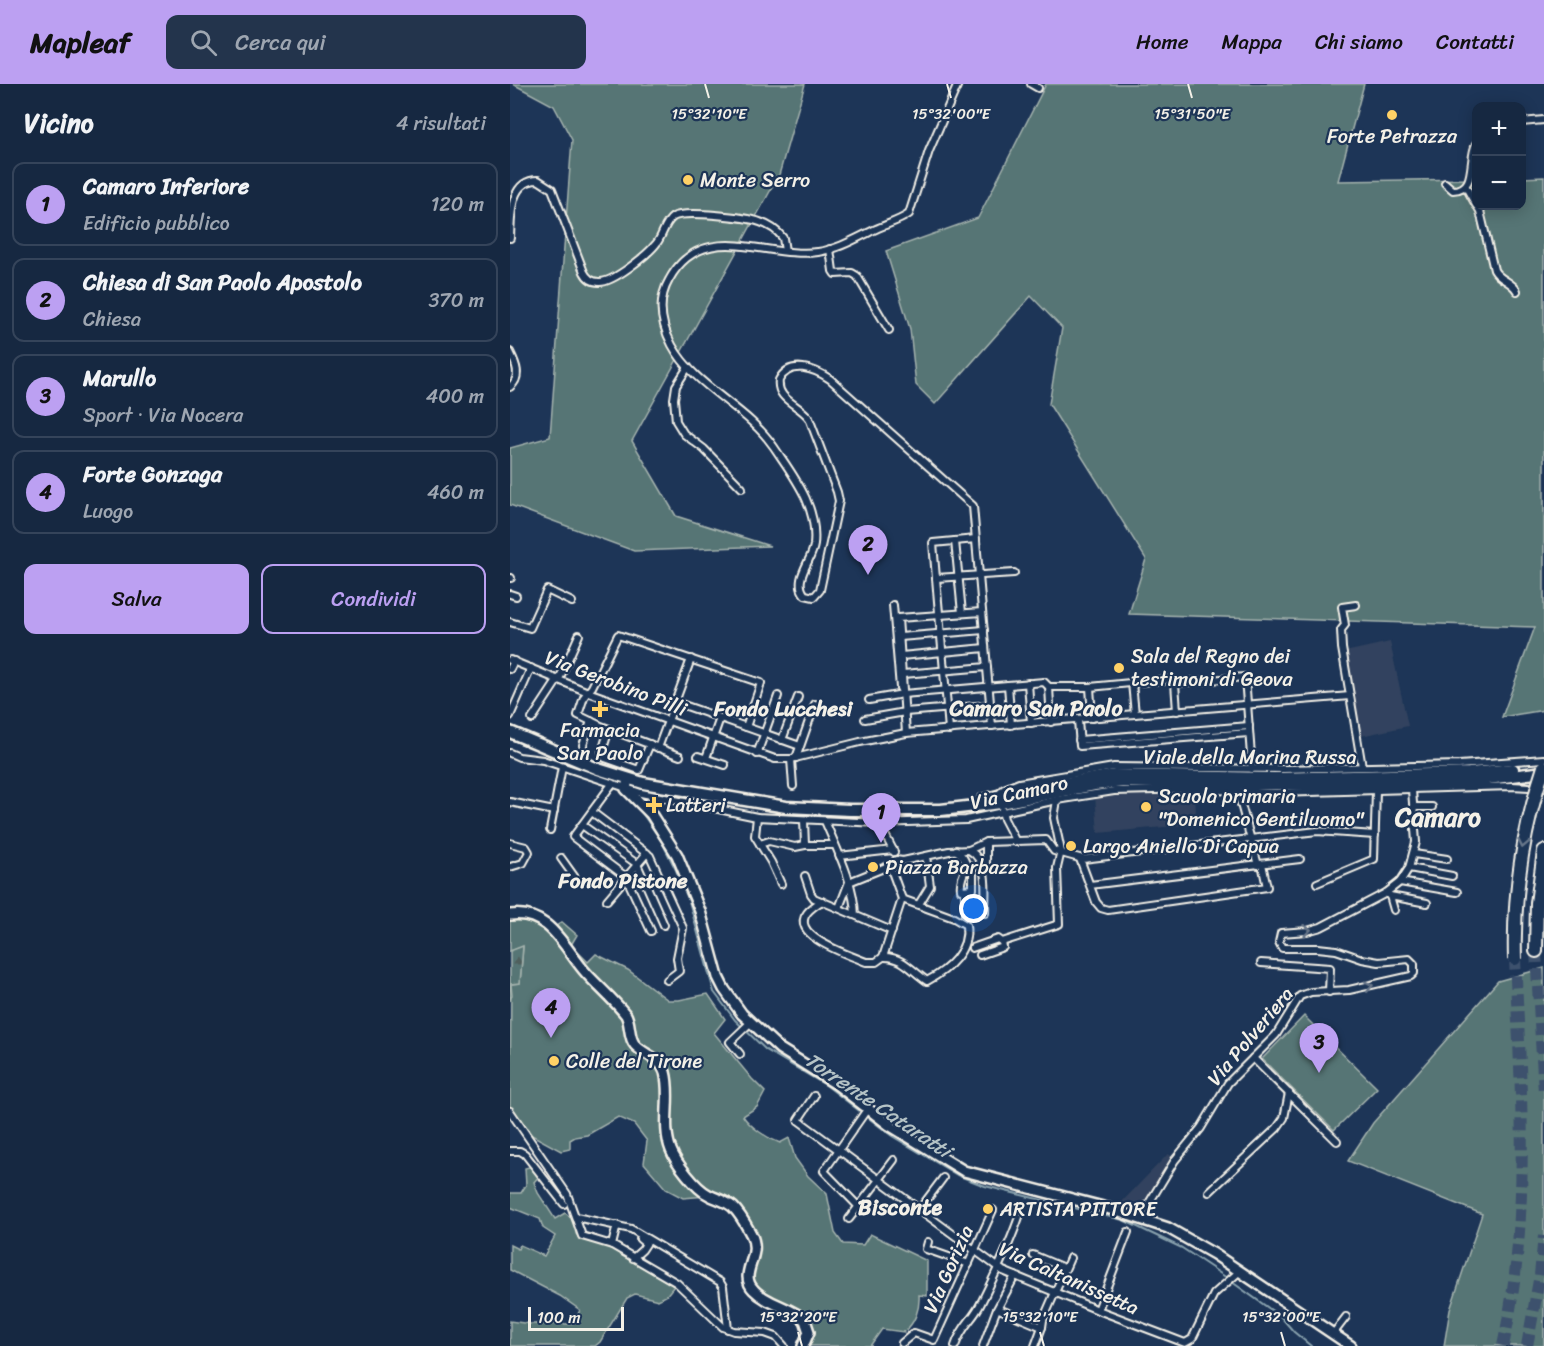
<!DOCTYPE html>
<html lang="it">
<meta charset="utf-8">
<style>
body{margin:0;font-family:Sriracha,sans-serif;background:#23344c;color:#f1f3f6}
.controls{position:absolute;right:18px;top:18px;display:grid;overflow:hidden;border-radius:12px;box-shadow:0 3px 15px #0003}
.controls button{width:54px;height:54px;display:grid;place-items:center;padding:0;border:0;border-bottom:2px solid #35445a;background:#162841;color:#f1f3f6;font:30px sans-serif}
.scale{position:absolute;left:18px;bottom:15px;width:96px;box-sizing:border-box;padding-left:6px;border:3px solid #f4f1e8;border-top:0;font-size:16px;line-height:21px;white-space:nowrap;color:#f4f1e8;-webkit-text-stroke:4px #1d3557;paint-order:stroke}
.you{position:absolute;left:464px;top:825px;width:21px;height:21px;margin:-15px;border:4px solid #fff;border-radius:50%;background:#1a73e8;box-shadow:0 0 0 9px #1a73e833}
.badge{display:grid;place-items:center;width:39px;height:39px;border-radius:50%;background:#bca0f2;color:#111;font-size:20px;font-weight:700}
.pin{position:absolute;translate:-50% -50px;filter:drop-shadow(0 2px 3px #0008)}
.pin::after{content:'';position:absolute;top:32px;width:21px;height:18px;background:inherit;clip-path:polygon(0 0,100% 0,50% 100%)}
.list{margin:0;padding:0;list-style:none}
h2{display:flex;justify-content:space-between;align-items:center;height:78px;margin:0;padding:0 24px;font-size:26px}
h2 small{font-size:20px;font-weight:400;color:#9ea6b1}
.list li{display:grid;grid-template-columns:39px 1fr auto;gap:18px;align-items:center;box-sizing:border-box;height:84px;margin:0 12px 12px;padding:0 12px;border:2px solid #35445a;border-radius:12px}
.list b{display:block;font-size:22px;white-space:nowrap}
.list p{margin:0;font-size:20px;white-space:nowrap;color:#9ea6b1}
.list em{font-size:20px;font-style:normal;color:#9ea6b1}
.actions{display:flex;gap:12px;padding:18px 24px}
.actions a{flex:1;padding:14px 0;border:2px solid #bca0f2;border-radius:12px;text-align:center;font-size:21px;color:#bca0f2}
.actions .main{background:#bca0f2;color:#111}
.icon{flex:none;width:33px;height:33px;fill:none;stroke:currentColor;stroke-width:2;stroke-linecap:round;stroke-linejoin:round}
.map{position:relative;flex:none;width:1034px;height:1262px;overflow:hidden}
header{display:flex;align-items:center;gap:36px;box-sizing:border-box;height:84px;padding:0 30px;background:#bca0f2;color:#111}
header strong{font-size:28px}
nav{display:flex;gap:33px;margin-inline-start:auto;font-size:21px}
.search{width:420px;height:54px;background:#23344c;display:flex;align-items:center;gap:15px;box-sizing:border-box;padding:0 21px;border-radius:12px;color:#9ea6b1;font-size:22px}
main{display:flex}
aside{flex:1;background:#162841}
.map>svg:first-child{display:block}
.built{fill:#32435e}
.grass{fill:#567574;stroke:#a5b3ae;stroke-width:1.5}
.forest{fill:url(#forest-firs);stroke:#a5b3ae;stroke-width:1.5}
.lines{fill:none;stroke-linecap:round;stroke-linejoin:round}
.stream{stroke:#89a2ae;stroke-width:2}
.highway-tunnel{stroke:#3d516d;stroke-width:12;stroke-dasharray:12 6;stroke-linecap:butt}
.street-casing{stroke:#f4f1e8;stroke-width:10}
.secondary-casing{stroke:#f4f1e8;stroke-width:14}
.primary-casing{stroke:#f4f1e8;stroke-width:15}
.highway-casing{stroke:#f4f1e8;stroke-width:16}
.street{stroke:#1d3557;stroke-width:6}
.secondary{stroke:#1d3557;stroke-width:9}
.primary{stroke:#1d3557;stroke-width:10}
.highway{stroke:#1d3557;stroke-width:12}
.highway-bridge-casing{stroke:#f4f1e8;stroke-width:16;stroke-linecap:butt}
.highway-bridge{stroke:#1d3557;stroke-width:12}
.oneway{stroke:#68778a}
.ticks{fill:none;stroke:#f4f1e8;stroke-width:2}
.poi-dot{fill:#ffd166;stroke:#1d3557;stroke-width:2}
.labels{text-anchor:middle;stroke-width:4.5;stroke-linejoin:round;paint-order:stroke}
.poi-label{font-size:20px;fill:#f4f1e8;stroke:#1d3557;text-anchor:start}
.street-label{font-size:20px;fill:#f4f1e8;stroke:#1d3557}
.neighbourhood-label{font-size:21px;font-weight:bold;fill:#f4f1e8;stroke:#1d3557}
.water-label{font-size:21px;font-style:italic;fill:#b5c3c6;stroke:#1d3557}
.quarter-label{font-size:22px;font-weight:bold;fill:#f4f1e8;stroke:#1d3557}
.district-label{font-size:26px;font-weight:bold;fill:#f4f1e8;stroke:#1d3557}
.ticks-label{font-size:15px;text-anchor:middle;fill:#f4f1e8;stroke:#1d3557;stroke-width:4.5;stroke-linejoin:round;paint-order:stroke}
</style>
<header>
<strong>Mapleaf</strong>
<div class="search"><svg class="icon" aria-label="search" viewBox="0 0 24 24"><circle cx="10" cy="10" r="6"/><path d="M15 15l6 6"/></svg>Cerca qui</div>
<nav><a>Home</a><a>Mappa</a><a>Chi siamo</a><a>Contatti</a></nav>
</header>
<main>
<aside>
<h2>Vicino<small>4 risultati</small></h2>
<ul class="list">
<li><span class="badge">1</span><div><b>Camaro Inferiore</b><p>Edificio pubblico</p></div><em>120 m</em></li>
<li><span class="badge">2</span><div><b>Chiesa di San Paolo Apostolo</b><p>Chiesa</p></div><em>370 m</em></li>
<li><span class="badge">3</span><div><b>Marullo</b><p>Sport · Via Nocera</p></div><em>400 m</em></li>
<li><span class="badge">4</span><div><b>Forte Gonzaga</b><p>Luogo</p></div><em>460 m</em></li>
</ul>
<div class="actions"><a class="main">Salva</a><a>Condividi</a></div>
</aside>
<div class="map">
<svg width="1034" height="1262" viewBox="0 0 1034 1262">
<defs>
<pattern id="forest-firs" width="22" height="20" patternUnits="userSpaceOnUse" patternTransform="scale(1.5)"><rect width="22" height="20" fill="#567574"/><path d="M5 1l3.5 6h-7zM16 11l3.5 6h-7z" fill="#505e5d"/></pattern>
</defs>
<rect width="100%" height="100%" fill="#1d3557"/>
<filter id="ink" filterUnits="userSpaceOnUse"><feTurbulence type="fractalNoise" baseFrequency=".0167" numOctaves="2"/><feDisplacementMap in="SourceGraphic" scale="12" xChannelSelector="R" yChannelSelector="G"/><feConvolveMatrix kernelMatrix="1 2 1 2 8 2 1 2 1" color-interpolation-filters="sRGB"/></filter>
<g filter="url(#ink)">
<!-- built -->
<g class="built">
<polygon points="880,558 898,642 851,652 835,568"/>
<polygon points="618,708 685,708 686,730 676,731 676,741 588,749 585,711"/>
<polygon points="658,1070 663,1073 629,1128 608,1122"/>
</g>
<!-- grass -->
<g class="grass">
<polygon points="3,0 295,0 269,91 122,357 166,432 260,462 124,467 0,421 0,364 40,353 62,56 44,22"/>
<polygon points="536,0 854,0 828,97 966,95 966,122 1011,122 1012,94 1034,93 1034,626 992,633 1025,543 619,530 636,475 539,320 552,244 521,212 425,320 406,301 400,245 376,167 468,134"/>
<path d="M 16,834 L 39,847 L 52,838 L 67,851 L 61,861 L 78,878 L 86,870 L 118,886 L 158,916 L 169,916 L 198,910 L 215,935 L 204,949 L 242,995 L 255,1008 L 247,1023 L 233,1032 C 240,1043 257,1054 270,1059 L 279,1054 L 285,1074 L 298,1092 L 317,1110 L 325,1149 L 333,1160 L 353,1161 L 360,1150 L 417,1177 L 417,1212 L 409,1211 C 410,1225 405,1239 394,1248 L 372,1245 L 360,1262 L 297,1262 C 303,1253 306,1246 300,1236 L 251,1208 L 242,1196 L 243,1184 L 248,1174 L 249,1162 L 229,1125 L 197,1112 L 173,1114 L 156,1105 L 134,1079 L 137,1057 L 124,1040 L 108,1033 L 77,1051 L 65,1053 L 60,1056 L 60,1065 L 51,1067 L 18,1049 L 0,1022 L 1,900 L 10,899 L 13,863 L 0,867 L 0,837 Z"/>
<polygon points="1034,884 1034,1262 934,1262 940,1226 972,1130 838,1077 863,1039 988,897"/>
<polygon points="794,932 867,1004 824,1046 752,975"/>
<polygon points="23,1082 31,1090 24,1098 28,1109 45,1135 55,1129 63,1135 66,1150 70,1155 100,1164 164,1202 156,1212 148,1216 125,1210 117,1214 90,1258 85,1262 0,1262 0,1237 21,1240 60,1240 64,1238 70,1226 50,1212 0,1186 0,1161 8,1165 10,1161 34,1172 45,1152 33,1144 30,1135 0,1123 0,1109 11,1109 16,1101 15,1084"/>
</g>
<!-- forest -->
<polygon class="forest" points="13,862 10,899 1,900 2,912 0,915 0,867"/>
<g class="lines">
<!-- stream -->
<g class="stream">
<polyline points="132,729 152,758 166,786 179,817 204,908 225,936 256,966 317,1002 382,1052 447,1091 475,1102 613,1136 672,1164 717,1194"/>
<polyline points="722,1198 771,1233 784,1248 801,1262"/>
</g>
<!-- highway-tunnel -->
<g class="highway-tunnel">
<polyline points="1026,867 1034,1008"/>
<path d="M 993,1262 C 1021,1134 1011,1004 1005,875"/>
<polyline points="1017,1262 1030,1191 1034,1152"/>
</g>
<!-- street casing -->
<g class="street-casing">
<g id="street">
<path d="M 448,0 L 419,67 L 399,130 C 389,137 377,140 366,145 C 347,154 329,165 308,168 C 256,175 192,134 159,196 C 147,217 151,240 162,261 C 185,304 237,323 264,363 C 284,393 308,422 304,461 C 302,477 282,496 295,511 L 304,513 L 310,506 L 329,417 L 327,408 L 299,334 C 289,320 266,316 269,296 C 280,275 305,285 320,295 L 463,422 L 482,642"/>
<polyline points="521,0 528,4"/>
<polyline points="1011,38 1034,36"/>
<path d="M 935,99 L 943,106 C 967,106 958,76 966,60"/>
<polyline points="956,103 966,121"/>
<path d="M 967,122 L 970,127 L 984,186 C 989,196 1002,197 1007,207"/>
<path d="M 0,154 C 1,130 0,96 28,96 L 42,105 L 74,188 C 77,194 82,198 89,198 C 103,199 137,171 146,160 C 153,152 154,139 163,133 C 173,126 237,133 250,138 C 259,141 267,146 273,154 L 275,167"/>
<polyline points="320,165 323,187 325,190 342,189 347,192 379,246"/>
<path d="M 0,268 C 6,280 12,293 0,303"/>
<polyline points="178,283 166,302 164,315 166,337 174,350 194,365 232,404"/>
<polyline points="445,457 452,529"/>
<polyline points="0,494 1,494"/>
<polyline points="426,494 504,489"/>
<polyline points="0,510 6,512"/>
<polyline points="383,521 390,604 393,610"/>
<polyline points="846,521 832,523 835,541 831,546 832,564 852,683"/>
<polyline points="0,538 20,544 37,506 62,518"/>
<polyline points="390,553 474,546"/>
<polyline points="391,572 475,564"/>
<polyline points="0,576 78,608 265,675 281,675 350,658 396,649 840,612"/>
<polyline points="0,585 4,577"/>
<polyline points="393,590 477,583"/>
<polyline points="518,599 521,639"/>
<polyline points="622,599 625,630"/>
<polyline points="665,599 667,627"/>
<polyline points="498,601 501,641"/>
<polyline points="539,603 541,638"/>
<polyline points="580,603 582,634"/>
<polyline points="359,616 393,610 534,598 539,603 580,603 661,595 665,599 735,593 742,685"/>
<polyline points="165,618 290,662"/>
<polyline points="0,632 21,584"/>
<polyline points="22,635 51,591 69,551"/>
<polyline points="355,635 395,628 480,621"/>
<polyline points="568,636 570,662 739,649"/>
<polyline points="439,646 423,459 466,455"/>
<polyline points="396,649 388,534 472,528"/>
<polyline points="272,656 288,613"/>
<polyline points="569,656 739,642"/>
<polyline points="73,661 81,637"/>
<polyline points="148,664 181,575"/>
<polyline points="92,668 99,645"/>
<polyline points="0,669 9,673 33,676 131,709 247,733 369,739 456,736 547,716 604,707 685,705 767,709 1002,702 1034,704"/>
<polyline points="247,670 268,612"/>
<polyline points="170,672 91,642 68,631 74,613 82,603 108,551 251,599 236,643"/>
<polyline points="188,672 215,681"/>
<polyline points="95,674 129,686 140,660"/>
<polyline points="196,674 210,634"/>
<polyline points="286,674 305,620"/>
<polyline points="281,675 283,702"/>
<polyline points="102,700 63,753 116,793 141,847"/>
<polyline points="727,706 748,781"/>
<polyline points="489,710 494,705 509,699 604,683 773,685 949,681 1034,675"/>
<polyline points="0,718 44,727"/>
<polyline points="904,723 922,723"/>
<polyline points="492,726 494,735 506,758"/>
<polyline points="82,728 140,772 173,844 167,874 169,887 157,896"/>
<polyline points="247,733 245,752 261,778 271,800"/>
<polyline points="294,736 295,761"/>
<path d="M 315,737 C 327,766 344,798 345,831"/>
<polyline points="369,739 384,768"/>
<polyline points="72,741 127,780 154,841"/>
<polyline points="40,746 52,683"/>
<polyline points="0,759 16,763 19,768 13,779 0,783"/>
<polyline points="250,760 259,757 285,763 295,761 325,761"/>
<path d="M 446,766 C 467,785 448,786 451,806 L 463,805 L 463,788 L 457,780"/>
<path d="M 459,766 C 480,778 475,808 475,829"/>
<polyline points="904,770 937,775"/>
<polyline points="329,772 383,766"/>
<polyline points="51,774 66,795"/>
<polyline points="570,775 586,818 591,824 598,826 757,803 752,780"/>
<polyline points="386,776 393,777 439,767 459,766 476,758 536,756 544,767 573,775 807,747 865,751"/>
<polyline points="383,779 381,785 392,815"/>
<polyline points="474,783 476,778 476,758"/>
<polyline points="899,784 942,792"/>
<polyline points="295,792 301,810 304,814 382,847"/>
<polyline points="890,798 947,808"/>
<polyline points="807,799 864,775 866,707"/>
<polyline points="580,801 790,775"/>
<polyline points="876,809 880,812 917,819"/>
<polyline points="880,812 884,826"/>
<polyline points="97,816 137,769"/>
<path d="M 312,817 C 307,820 301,824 297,829 C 279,852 340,871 356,878 L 366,878 L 373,873"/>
<polyline points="409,820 420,802 416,772"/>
<polyline points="329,824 339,798 381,781"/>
<polyline points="455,831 455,806"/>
<polyline points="462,864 488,855 492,858 549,840 547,784 551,767 544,734 547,716"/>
<polyline points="470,871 493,863 492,858"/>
<path d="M 373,873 C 392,872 402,887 417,897 C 438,886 460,867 456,841 L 444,834 L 392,815"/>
<polyline points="373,873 392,815"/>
<polyline points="751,879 820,884 819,908"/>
<polyline points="230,970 220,958 241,938"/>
<polyline points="743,974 827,1057"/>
<polyline points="304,1012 288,1036 493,1187 588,1226 675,1259 682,1255 704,1210 730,1187"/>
<polyline points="0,1027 57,1110 72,1152 102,1161 167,1199 213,1243 224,1247 255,1249 266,1253 274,1262"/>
<polyline points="0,1067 10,1067 15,1070 54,1120"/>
<polyline points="699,1108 767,1044 774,1034 779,1009"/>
<polyline points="349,1123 314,1087 358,1024"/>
<polyline points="409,1126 433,1094"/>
<polyline points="66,1133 121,1145 210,1198 213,1203 218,1245"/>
<polyline points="630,1134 665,1076 691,1044 718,999 766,951 790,912 801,908 839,906 901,892 904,889 904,880 899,875 869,878 852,875 826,866 808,864 772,864 769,858 771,849 797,847 811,843 876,809 890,798 899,784 906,758 902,706"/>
<polyline points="339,1135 384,1076"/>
<polyline points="418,1158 416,1165 459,1180"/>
<polyline points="102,1161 107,1141"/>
<polyline points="523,1171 554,1184"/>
<polyline points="123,1174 132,1166 136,1160 130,1155"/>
<polyline points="489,1225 532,1243"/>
<polyline points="588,1226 618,1148"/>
<polyline points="823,1250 836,1233"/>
<polyline points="392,1259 404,1249 424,1256 483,1126"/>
<path d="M 445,1262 C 452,1241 463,1236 471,1219 C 485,1191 499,1162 509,1133"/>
<polyline points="473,1262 486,1227 505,1192"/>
<polyline points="525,1262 532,1243 533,1236 560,1174"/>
</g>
</g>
<!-- secondary casing -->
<g class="secondary-casing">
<g id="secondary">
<polyline points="118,695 116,705 141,730 167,771 190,827 208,893 214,905 232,930 270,965 326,1000 379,1041 454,1087 597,1124 658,1144 704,1170 841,1262"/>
<path d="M 0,831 C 40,825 55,866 77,890 C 90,904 104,916 116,931 C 121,940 118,953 125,961 C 134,971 151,974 155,988 C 162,1013 151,1041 161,1066 C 166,1079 186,1105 199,1111 C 207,1115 216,1117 223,1123 C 231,1131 236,1141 241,1150 C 253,1173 227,1189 244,1206 C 257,1220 280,1223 295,1236 L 299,1248 L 293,1262"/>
</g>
</g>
<!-- primary casing -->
<g class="primary-casing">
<g id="primary">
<polyline points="0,648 88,685 133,699 276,723 340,726 431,726 491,719 585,701 614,698 796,701 969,696 1034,688"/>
<polyline points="473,716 511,706 605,691 764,694 959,689 1003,685"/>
</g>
</g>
<!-- highway casing -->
<g class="highway-casing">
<polyline id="highway" points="1026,867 1027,819 1034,767"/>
</g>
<!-- street -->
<use href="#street" class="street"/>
<!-- secondary -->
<use href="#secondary" class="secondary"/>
<!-- primary -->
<use href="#primary" class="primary"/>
<!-- highway -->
<use href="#highway" class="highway"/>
<!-- highway-bridge casing -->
<g class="highway-bridge-casing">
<path id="highway-bridge" d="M 1005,875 C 1003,808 1013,746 1034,683"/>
</g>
<!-- highway-bridge -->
<use href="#highway-bridge" class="highway-bridge"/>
</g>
<!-- one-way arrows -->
<defs><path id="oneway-chevron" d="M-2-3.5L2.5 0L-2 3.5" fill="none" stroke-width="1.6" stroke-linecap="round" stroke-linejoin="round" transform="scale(1.5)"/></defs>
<g class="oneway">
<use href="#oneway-chevron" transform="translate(1013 760) rotate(101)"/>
<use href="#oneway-chevron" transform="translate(797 846) rotate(-7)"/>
<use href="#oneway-chevron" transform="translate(859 902) rotate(-12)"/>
</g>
</g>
<!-- ticks -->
<path class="ticks" d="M 195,0 L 199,14M 437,0 L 441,14M 678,0 L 682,14M 288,1248 L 292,1262M 530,1248 L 534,1262M 771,1248 L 775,1262"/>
<!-- markers -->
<g class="poi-dot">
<circle cx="882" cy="31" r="6"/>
<circle cx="178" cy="96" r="6"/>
<circle cx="609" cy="584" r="6"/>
<path d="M87 616h6v6h6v6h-6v6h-6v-6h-6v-6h6z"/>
<path d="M141 712h6v6h6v6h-6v6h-6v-6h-6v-6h6z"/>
<circle cx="636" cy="723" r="6"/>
<circle cx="561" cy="762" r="6"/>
<circle cx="363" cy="783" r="6"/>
<circle cx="44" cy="977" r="6"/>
<circle cx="478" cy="1125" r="6"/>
</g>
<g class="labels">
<!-- poi labels -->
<g class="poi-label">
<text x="882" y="59" text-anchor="middle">Forte Petrazza</text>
<text x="190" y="103">Monte Serro</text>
<text x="621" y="579">Sala del Regno dei<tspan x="621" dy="23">testimoni di Geova</tspan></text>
<text x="90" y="653" text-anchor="middle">Farmacia<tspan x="90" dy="23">San Paolo</tspan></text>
<text x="648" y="719">Scuola primaria<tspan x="648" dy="23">"Domenico Gentiluomo"</tspan></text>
<text x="156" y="728">Latteri</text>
<text x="573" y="769">Largo Aniello Di Capua</text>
<text x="375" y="790">Piazza Barbazza</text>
<text x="56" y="984">Colle del Tirone</text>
<text x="490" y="1132">ARTISTA PITTORE</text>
</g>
<!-- street labels -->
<g class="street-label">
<text transform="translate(106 599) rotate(21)" y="7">Via Gerobino Pilli</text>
<text x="740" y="680">Viale della Marina Russa</text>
<text transform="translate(509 708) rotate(-12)" y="7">Via Camaro</text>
<text transform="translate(740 952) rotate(-50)" y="7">Via Polveriera</text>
<text transform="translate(438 1185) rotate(-66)" y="7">Via Gorizia</text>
<text transform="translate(559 1194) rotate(24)" y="7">Via Caltanissetta</text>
</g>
<!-- neighbourhood labels -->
<g class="neighbourhood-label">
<text x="273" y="632">Fondo Lucchesi</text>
<text x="113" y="804">Fondo Pistone</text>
</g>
<!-- water labels -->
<g class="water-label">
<text transform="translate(368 1021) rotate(34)" y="7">Torrente Cataratti</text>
</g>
<!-- quarter labels -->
<g class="quarter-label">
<text x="526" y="632">Camaro San Paolo</text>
<text x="390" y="1131">Bisconte</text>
</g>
<!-- district labels -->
<g class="district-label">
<text x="928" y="742">Camaro</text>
</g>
</g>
<g class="ticks-label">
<text x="199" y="35">15°32'10"E</text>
<text x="441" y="35">15°32'00"E</text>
<text x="682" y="35">15°31'50"E</text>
<text x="288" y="1238">15°32'20"E</text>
<text x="530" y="1238">15°32'10"E</text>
<text x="771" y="1238">15°32'00"E</text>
</g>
</svg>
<div class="controls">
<button>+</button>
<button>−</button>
</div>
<div class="scale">100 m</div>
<div class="you"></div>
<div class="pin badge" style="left:371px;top:759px">1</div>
<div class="pin badge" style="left:358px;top:491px">2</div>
<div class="pin badge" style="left:809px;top:989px">3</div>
<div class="pin badge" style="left:41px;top:954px">4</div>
</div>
</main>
